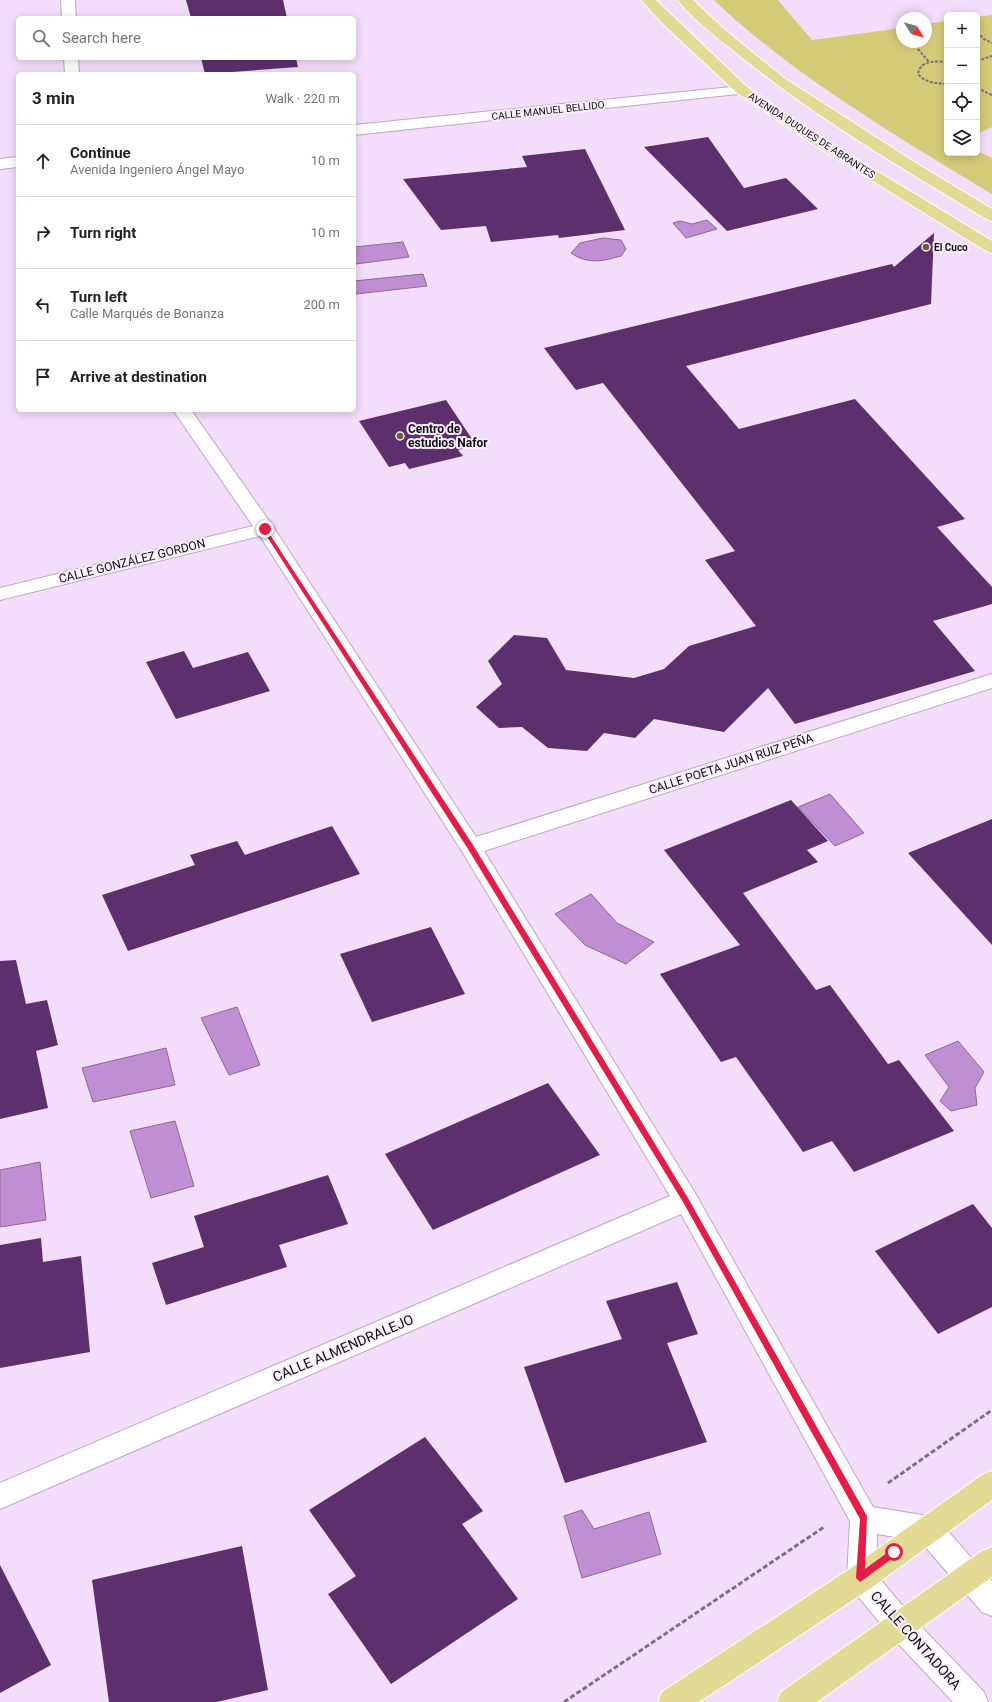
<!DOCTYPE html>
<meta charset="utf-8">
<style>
body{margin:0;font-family:Roboto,sans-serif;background:#f6f6f6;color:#222}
.controls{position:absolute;right:12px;top:12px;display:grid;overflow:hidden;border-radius:6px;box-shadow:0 2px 10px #0003}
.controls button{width:36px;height:36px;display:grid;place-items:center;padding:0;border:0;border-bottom:1px solid #e0e0e0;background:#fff;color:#222;font:20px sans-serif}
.compass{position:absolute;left:896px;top:12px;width:36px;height:36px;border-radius:50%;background:#fff;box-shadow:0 2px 10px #0003;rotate:127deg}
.stop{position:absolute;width:12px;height:12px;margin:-9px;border:3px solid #e11d48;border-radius:50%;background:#fff}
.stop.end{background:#e11d48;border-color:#fff;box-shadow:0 1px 4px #0008}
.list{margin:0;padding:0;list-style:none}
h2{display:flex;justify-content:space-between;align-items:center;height:52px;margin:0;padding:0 16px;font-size:17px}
h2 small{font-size:13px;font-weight:400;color:#767676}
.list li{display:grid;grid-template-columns:26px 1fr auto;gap:12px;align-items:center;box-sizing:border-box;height:72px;padding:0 16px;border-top:1px solid #e0e0e0}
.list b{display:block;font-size:15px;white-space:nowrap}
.list p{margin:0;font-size:13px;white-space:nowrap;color:#767676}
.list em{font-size:13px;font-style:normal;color:#767676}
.icon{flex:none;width:22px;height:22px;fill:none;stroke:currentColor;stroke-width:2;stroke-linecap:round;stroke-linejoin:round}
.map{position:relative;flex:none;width:992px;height:1702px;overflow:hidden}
.search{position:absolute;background:#fff;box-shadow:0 2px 10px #0003;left:16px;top:16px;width:340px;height:44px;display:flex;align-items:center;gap:10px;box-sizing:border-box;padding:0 14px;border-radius:6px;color:#767676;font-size:15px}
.panel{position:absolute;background:#fff;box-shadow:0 2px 10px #0003;left:16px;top:72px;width:340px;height:340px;border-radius:6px}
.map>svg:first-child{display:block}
.green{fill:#d4cb79}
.water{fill:#c08ed2;stroke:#8c6799}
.building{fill:#5d2f6c}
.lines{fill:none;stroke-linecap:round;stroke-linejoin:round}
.minor-casing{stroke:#bda8c4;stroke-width:2}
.major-casing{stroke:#fff;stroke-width:2}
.path-far1{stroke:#7e6f82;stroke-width:2;stroke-dasharray:3 1.5;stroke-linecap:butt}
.path{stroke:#7e6f82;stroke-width:3;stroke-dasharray:5 2.5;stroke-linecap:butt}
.minor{fill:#fff;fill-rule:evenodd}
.major{fill:#e3db95;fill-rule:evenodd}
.route{fill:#e11d48}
.poi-dot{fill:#66602d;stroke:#f8f0fb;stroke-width:1.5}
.labels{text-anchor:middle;stroke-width:4;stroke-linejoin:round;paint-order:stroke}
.far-street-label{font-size:10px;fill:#130b15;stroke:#f8f0fb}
.far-poi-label{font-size:10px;font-weight:bold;fill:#130b15;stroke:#f8f0fb;text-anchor:start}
.poi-label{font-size:12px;font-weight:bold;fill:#130b15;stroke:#f8f0fb;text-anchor:start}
.street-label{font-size:12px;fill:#130b15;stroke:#f8f0fb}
.near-street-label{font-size:14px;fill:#130b15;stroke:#f8f0fb}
</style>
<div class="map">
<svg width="992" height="1702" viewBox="0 0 992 1702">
<rect width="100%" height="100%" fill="#f3ddfa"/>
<!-- green -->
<g class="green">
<path d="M 714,0 L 778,0 L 812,40 L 902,28 L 902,42 L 926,42 L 926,24 L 947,21 L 947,153 L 977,153 L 977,151 L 992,158 L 992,194 C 924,153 857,113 793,66 C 766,45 738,24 714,0 Z"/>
<polygon points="992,15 992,127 977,134 977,17"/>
</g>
<!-- water -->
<g class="water">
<polygon points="707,220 717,229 686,238 673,223 680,221 692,224"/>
<path d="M 603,238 L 621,240 L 626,249 L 621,256 C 603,261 588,265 571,253 L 580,243 Z"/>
<polygon points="403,242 409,257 356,264 354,257 354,247"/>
<polygon points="423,274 427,286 356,294 354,281"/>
<polygon points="830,794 864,833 835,846 798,807"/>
<polygon points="591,894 617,923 654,942 626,964 585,945 555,914"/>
<polygon points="237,1007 260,1065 229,1075 201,1018"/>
<polygon points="958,1041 984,1072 975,1088 977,1105 951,1111 940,1101 949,1087 925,1055"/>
<polygon points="166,1048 175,1085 93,1102 82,1068"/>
<polygon points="175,1121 194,1186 151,1198 130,1131"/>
<polygon points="40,1162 46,1220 0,1227 0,1170"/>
<polygon points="582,1510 594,1529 649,1512 661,1554 582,1578 564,1516"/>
</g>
<!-- building -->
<g class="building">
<polygon points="186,0 283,0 287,18 191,18"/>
<polygon points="201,58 296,58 298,67 205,74"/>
<polygon points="708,137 744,188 786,178 818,209 727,231 644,147"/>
<polygon points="585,149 625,230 559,238 558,235 491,242 486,226 441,230 403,179 527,167 522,156"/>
<polygon points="934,233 931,304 686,366 739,429 855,399 965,519 937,527 992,587 992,604 933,621 975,671 795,724 768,688 724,732 654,719 635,738 604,733 587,751 548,748 522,727 499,728 476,707 502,684 488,661 514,635 547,638 566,670 634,678 664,669 689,646 756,626 705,560 735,551 603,383 576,390 544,348 892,264 894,267"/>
<polygon points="446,400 476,445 458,450 463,456 409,469 405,463 389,467 359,421"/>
<polygon points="184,651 193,668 248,652 270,691 176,719 146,662"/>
<polygon points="791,800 828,841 807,850 818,862 743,893 816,990 830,985 888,1064 899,1060 954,1131 854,1172 832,1141 803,1152 736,1057 721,1062 660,974 740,945 664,850"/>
<polygon points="992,819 992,945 908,853"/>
<polygon points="332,826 360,874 128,951 102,895 195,865 190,855 237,841 245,855"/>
<polygon points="431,927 465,994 372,1022 340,954"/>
<polygon points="16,960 26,1004 47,1000 58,1045 36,1051 48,1108 0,1119 0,961"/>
<polygon points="548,1083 600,1155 433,1230 385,1154"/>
<polygon points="328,1175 348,1224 279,1245 287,1267 166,1305 152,1263 204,1247 194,1216"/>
<polygon points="973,1204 992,1228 992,1307 938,1334 875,1251"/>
<polygon points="41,1238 43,1262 81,1256 90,1352 0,1368 0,1245"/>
<polygon points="677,1282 698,1334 667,1343 707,1442 565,1483 524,1367 622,1339 606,1301"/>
<polygon points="425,1437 483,1511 462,1524 518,1599 391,1684 328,1594 356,1576 309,1510"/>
<polygon points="242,1546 268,1690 217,1702 109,1702 92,1580"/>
<polygon points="0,1565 51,1665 0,1693"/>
</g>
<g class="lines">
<!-- minor casing -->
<g class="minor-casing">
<g id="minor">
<polygon points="61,0 75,0 76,18 62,18"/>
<polygon points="64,58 78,58 79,74 65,74"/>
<polygon points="742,86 747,87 749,90 747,93 354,135 354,125"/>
<polygon points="18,157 18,167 0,169 0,159"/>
<polygon points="173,410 191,410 272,525 476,837 992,674 992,688 484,851 695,1193 873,1507 928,1516 938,1520 992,1581 992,1616 982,1612 920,1541 877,1534 876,1574 911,1616 984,1692 988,1702 953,1702 891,1636 851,1588 847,1578 850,1521 681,1214 0,1509 0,1483 670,1196 463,853 260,536 0,600 0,588 253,526"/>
</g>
</g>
<!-- major casing -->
<g class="major-casing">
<g id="major">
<polygon points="641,0 656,0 747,87 826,140 992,241 992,253 986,251 816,146 737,93 663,24"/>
<path d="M 678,0 L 693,0 L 724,29 L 784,78 L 919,165 L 992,209 L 992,221 L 986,219 C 900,167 812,115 734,51 C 717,38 690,17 678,0 Z"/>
<polygon points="992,1471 992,1500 871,1588 699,1702 658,1702 662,1692 851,1568 982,1475"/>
<polygon points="992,1547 992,1577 817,1702 777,1702 781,1692 982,1551"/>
</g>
</g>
<!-- path-far1 -->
<g class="path-far1">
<polyline points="901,28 902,30"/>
<polyline points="977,32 984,39 992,43"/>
<polyline points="912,42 929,62"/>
<polyline points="977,61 992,56"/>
<path d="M 947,62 C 936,61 920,60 918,74 C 925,83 936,83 947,84"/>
<polyline points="977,88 992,95"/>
</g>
<!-- path -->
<g class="path">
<polyline points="888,1483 992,1410"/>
<polyline points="564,1702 824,1527"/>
</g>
<!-- minor -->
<use href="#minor" class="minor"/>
<!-- major -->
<use href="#major" class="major"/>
</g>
<!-- route -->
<polygon class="route" points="265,527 473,845 688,1198 867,1516 865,1569 891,1550 897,1550 897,1555 863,1580 860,1582 856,1578 860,1519 683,1202 468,849 262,529"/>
<!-- markers -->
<g class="poi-dot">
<circle cx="926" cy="247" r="4"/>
<circle cx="400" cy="436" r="4"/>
</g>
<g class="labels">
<!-- far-street labels -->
<g class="far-street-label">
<text transform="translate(548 110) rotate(-6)" y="4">CALLE MANUEL BELLIDO</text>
<text transform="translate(812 135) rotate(33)" y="4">AVENIDA DUQUES DE ABRANTES</text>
</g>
<!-- far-poi labels -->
<g class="far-poi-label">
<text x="934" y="251">El Cuco</text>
</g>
<!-- poi labels -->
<g class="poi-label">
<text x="408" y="433">Centro de<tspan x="408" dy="14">estudios Nafor</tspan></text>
</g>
<!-- street labels -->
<g class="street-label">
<text transform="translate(132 561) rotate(-14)" y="4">CALLE GONZÁLEZ GORDON</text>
<text transform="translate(731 764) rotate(-18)" y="4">CALLE POETA JUAN RUIZ PEÑA</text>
</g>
<!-- near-street labels -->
<g class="near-street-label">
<text transform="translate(343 1348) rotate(-23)" y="5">CALLE ALMENDRALEJO</text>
<text transform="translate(916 1640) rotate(48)" y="5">CALLE CONTADORA</text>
</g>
</g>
</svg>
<div class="controls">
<button>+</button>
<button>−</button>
<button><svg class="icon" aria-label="locate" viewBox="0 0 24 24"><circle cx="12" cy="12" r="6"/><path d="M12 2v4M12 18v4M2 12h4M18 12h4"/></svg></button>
<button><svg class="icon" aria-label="layers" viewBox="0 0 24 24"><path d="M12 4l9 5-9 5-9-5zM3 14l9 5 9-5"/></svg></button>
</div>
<svg class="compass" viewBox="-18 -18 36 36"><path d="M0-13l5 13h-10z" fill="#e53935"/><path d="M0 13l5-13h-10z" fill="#767676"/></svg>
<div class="stop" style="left:894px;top:1552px"></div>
<div class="stop end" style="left:265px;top:529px"></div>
<div class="search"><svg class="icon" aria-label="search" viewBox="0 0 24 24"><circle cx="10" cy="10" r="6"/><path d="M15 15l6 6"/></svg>Search here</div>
<section class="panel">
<h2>3 min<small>Walk · 220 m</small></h2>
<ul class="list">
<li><svg class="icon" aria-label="ahead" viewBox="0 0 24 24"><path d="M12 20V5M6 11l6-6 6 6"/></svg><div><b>Continue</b><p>Avenida Ingeniero Ángel Mayo</p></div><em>10 m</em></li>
<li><svg class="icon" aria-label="right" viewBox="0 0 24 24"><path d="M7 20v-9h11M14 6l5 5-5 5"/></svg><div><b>Turn right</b></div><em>10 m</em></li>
<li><svg class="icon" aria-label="left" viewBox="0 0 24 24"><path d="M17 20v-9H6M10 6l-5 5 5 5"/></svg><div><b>Turn left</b><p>Calle Marqués de Bonanza</p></div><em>200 m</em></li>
<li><svg class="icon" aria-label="arrive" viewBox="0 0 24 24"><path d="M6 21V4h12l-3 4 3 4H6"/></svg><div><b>Arrive at destination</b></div></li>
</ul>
</section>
</div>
